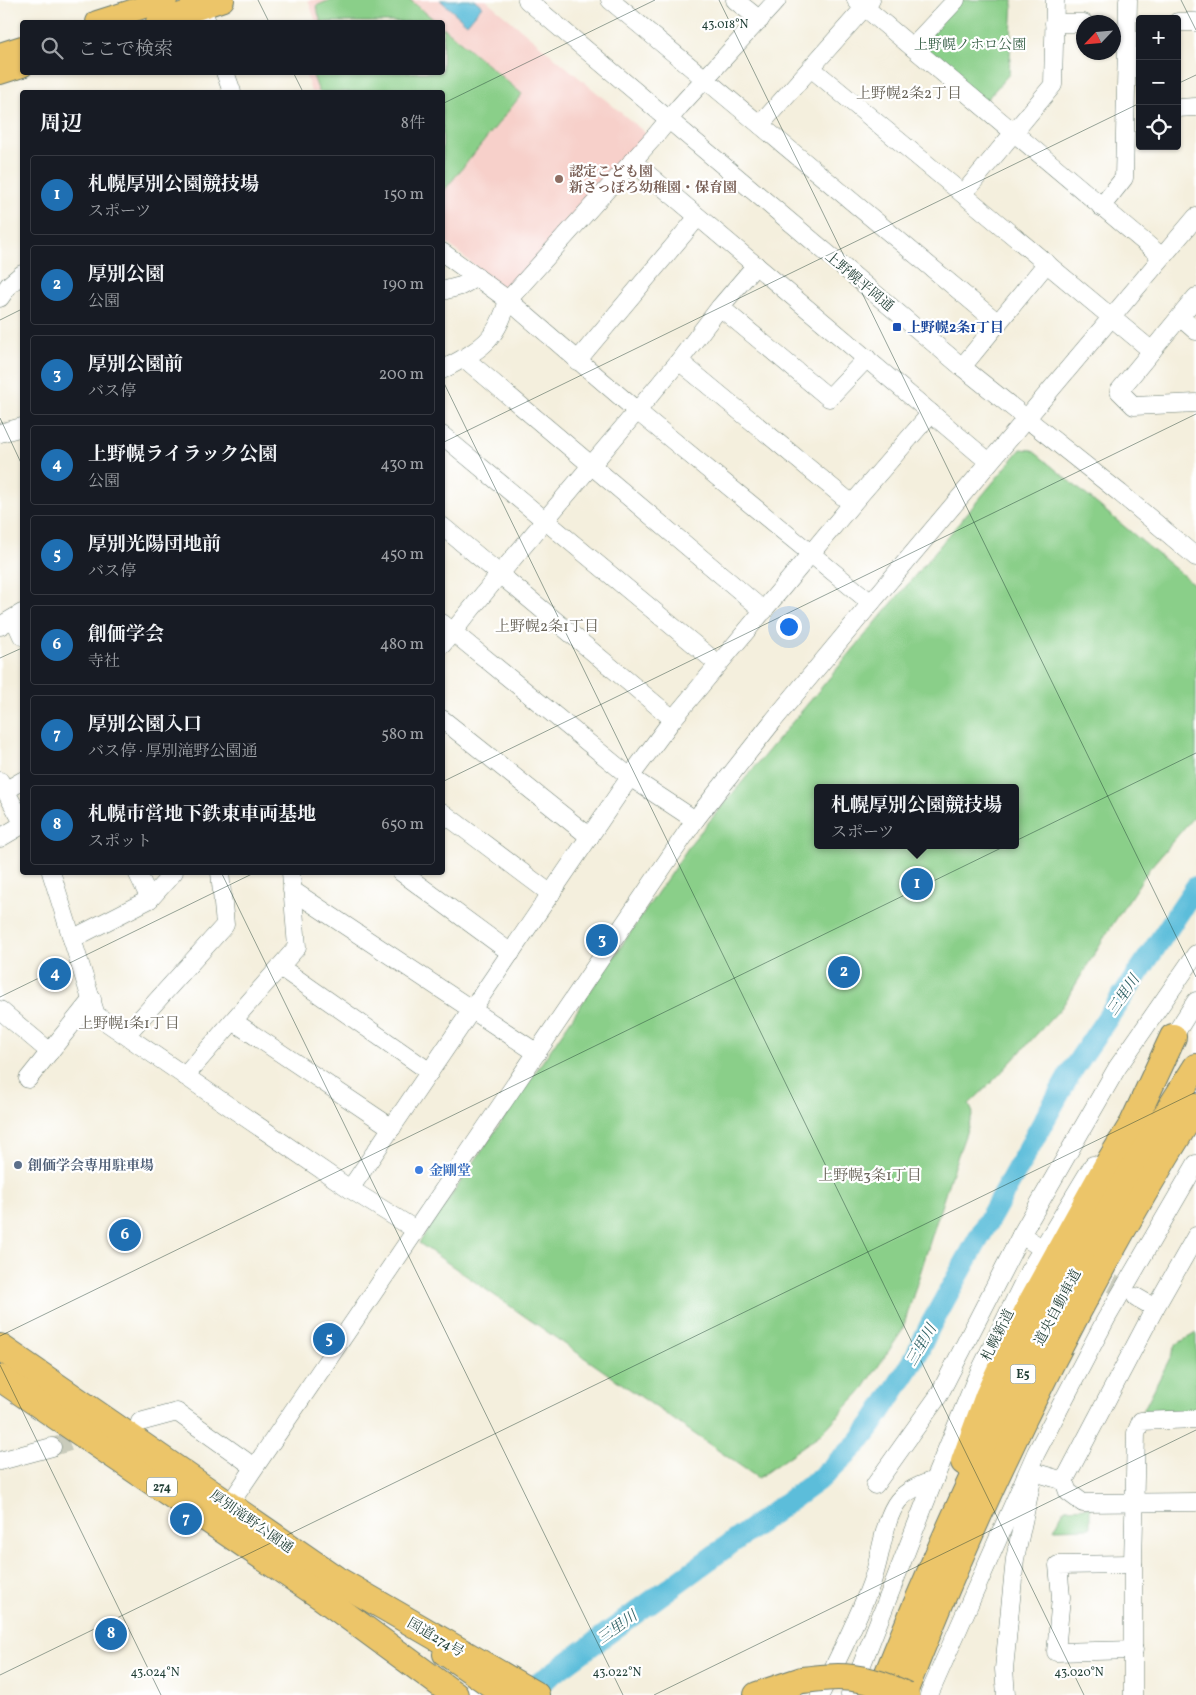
<!DOCTYPE html>
<html lang="ja">
<meta charset="utf-8">
<style>
body{margin:0;font-family:Vollkorn,"Noto Serif JP",serif;background:#20242c;color:#f1f3f6}
.controls{position:absolute;right:15px;top:15px;display:grid;overflow:hidden;border-radius:5px;box-shadow:0 1px 4px #0004}
.controls button{width:45px;height:45px;display:grid;place-items:center;padding:0;border:0;border-bottom:1px solid #363941;background:#171b24;color:#f1f3f6;font:25px sans-serif}
.compass{position:absolute;left:1076px;top:15px;width:45px;height:45px;border-radius:50%;background:#171b24;box-shadow:0 1px 4px #0004;rotate:244deg}
.you{position:absolute;left:788px;top:626px;width:18px;height:18px;margin:-12px;border:4px solid #fff;border-radius:50%;background:#1a73e8;box-shadow:0 0 0 8px #1a73e833}
.badge{display:grid;place-items:center;width:32px;height:32px;border-radius:50%;background:#1f6fb2;color:#fff;font-size:16px;font-weight:700}
.pin{position:absolute;translate:-50% -50%;border:2px solid #fff;box-shadow:0 1px 5px #0006}
.popup{position:absolute;left:814px;top:784px;width:205px;height:65px;box-sizing:border-box;display:grid;place-content:center;border-radius:5px;background:#171b24;filter:drop-shadow(0 1px 4px #0005);font-size:16px;white-space:nowrap;color:#9ea1a6}
.popup b{font-size:19px;color:#f1f3f6}
.popup::after{content:'';position:absolute;left:50%;top:100%;margin-left:-10px;border:10px solid transparent;border-top-color:#171b24}
.list{margin:0;padding:0;list-style:none}
h2{display:flex;justify-content:space-between;align-items:center;height:65px;margin:0;padding:0 20px;font-size:21px}
h2 small{font-size:16px;font-weight:400;color:#9ea1a6}
.list li{display:grid;grid-template-columns:32px 1fr auto;gap:15px;align-items:center;box-sizing:border-box;height:80px;margin:0 10px 10px;padding:0 10px;border:1px solid #363941;border-radius:5px}
.list b{display:block;font-size:19px;white-space:nowrap}
.list p{margin:0;font-size:16px;white-space:nowrap;color:#9ea1a6}
.list em{font-size:16px;font-style:normal;color:#9ea1a6}
.icon{flex:none;width:28px;height:28px;fill:none;stroke:currentColor;stroke-width:2;stroke-linecap:round;stroke-linejoin:round}
.map{position:relative;flex:none;width:1196px;height:1695px;overflow:hidden}
.search{position:absolute;background:#171b24;box-shadow:0 1px 4px #0004;left:20px;top:20px;width:425px;height:55px;display:flex;align-items:center;gap:12px;box-sizing:border-box;padding:0 18px;border-radius:5px;color:#9ea1a6;font-size:19px}
.panel{position:absolute;background:#171b24;box-shadow:0 1px 4px #0004;left:20px;top:90px;width:425px;height:785px;border-radius:5px}
.map>svg:first-child{display:block}
.built{fill:#f7d0ca}
.green{fill:#8acf89;stroke:#54865e;fill-rule:evenodd}
.water{fill:#5cbdda;stroke:#3e7d87}
.lines{fill:none;stroke-linecap:round;stroke-linejoin:round}
.river{stroke:#5cbdda;stroke-width:22}
.minor-tunnel{stroke:#c9cbbb;stroke-width:18;stroke-dasharray:18 9;stroke-linecap:butt}
.minor-casing{stroke:#6a7b6f;stroke-width:19}
.major-casing{stroke:#6a7b6f;stroke-width:24}
.highway-casing{stroke:#6a7b6f;stroke-width:28}
.minor{stroke:#fff;stroke-width:18}
.major{stroke:#ecc569;stroke-width:22}
.highway{stroke:#ecc569;stroke-width:26}
.highway-bridge-casing{stroke:#6a7b6f;stroke-width:28;stroke-linecap:butt}
.highway-bridge{stroke:#ecc569;stroke-width:26}
.ticks{fill:none;stroke:#1f3d34;stroke-width:1;stroke-opacity:0.45}
.education-dot{fill:#8d6e63;stroke:#fff;stroke-width:2}
.transit-dot{fill:#1a4fb4;stroke:#fff;stroke-width:2}
.service-dot{fill:#5c6f8a;stroke:#fff;stroke-width:2}
.shop-dot{fill:#3f7fe0;stroke:#fff;stroke-width:2}
.labels{text-anchor:middle;stroke-width:4.5;stroke-linejoin:round;paint-order:stroke}
.shield{fill:#fff;stroke:#627771;stroke-width:1}
.shield-label{font-size:12px;font-weight:bold;fill:#1f3d34}
.park-label{font-size:14px;fill:#3a6249;stroke:#fff}
.education-label{font-size:14px;font-weight:bold;fill:#785e54;stroke:#fff;text-anchor:start}
.street-label{font-size:14px;fill:#1f3d34;stroke:#fff}
.transit-label{font-size:14px;font-weight:bold;fill:#164399;stroke:#fff;text-anchor:start}
.service-label{font-size:14px;font-weight:bold;fill:#4e5e75;stroke:#fff;text-anchor:start}
.shop-label{font-size:14px;font-weight:bold;fill:#366cbe;stroke:#fff;text-anchor:start}
.neighbourhood-label{font-size:15px;fill:#676257;stroke:#fff}
.water-label{font-size:15px;font-style:italic;fill:#316366;stroke:#fff}
.ticks-label{font-size:12px;text-anchor:middle;fill:#1f3d34;stroke:#fff;stroke-width:4.5;stroke-linejoin:round;paint-order:stroke}
</style>
<div class="map">
<svg width="1196" height="1695" viewBox="0 0 1196 1695">
<rect width="100%" height="100%" fill="#fff"/>
<filter id="ink" filterUnits="userSpaceOnUse"><feTurbulence type="fractalNoise" baseFrequency=".02" numOctaves="2"/><feDisplacementMap in="SourceGraphic" scale="10" xChannelSelector="R" yChannelSelector="G"/><feConvolveMatrix kernelMatrix="1 2 1 2 8 2 1 2 1" color-interpolation-filters="sRGB"/></filter>
<filter id="wash" filterUnits="userSpaceOnUse"><feTurbulence type="fractalNoise" baseFrequency=".0096" numOctaves="4" result="noise"/><feDisplacementMap in="SourceGraphic" scale="20" xChannelSelector="R" yChannelSelector="G"/><feGaussianBlur stdDeviation="1.12" result="paint"/><feColorMatrix in="noise" values="0 0 0 0 0 0 0 0 0 0 0 0 0 0 0 0 0 1.4 0 .05"/><feComposite in="paint" operator="in"/></filter>
<g filter="url(#wash)">
<rect width="100%" height="100%" fill="#f4efdd"/>
<!-- built -->
<polygon class="built" points="308,0 486,0 649,136 507,292 443,240 442,92 311,92 305,73 442,72 442,22 316,22"/>
<!-- green -->
<g class="green">
<polygon points="330,0 410,0 437,22 321,22 316,6"/>
<polygon points="956,0 1013,0 1009,74 981,106 912,47"/>
<polygon points="443,27 522,94 443,192 442,92 319,92 312,73 442,72"/>
<path d="M 1021,449 L 1032,450 L 1196,586 L 1196,814 L 1149,869 L 1105,936 L 1062,1007 L 996,1078 L 969,1104 L 973,1113 L 952,1172 L 902,1331 L 863,1389 L 822,1433 L 758,1478 L 419,1243 L 692,842 ZM 818,788 L 1016,788 L 1016,845 L 818,845 Z"/>
<polygon points="1196,1333 1196,1409 1195,1412 1141,1415 1177,1344"/>
<polygon points="1090,1507 1090,1528 1054,1529 1065,1508"/>
</g>
<!-- water -->
<polygon class="water" points="440,0 475,0 482,6 467,24"/>
<g class="lines">
<!-- river -->
<polyline class="river" points="523,1695 822,1477 859,1442 873,1423 914,1360 930,1326 1071,1072 1196,887"/>
</g>
</g>
<g filter="url(#ink)">
<g class="lines">
<!-- minor-tunnel -->
<g class="minor-tunnel">
<polyline points="1088,1271 1136,1296"/>
<polyline points="52,1447 94,1435"/>
</g>
<!-- minor casing -->
<g class="minor-casing">
<g id="minor">
<polyline points="199,0 207,22"/>
<polyline points="527,0 962,367 1120,493 1196,557"/>
<polyline points="610,0 998,323"/>
<polyline points="735,0 760,20"/>
<polyline points="856,0 1162,257"/>
<polyline points="1177,22 1196,22"/>
<polyline points="1054,23 1084,23"/>
<polyline points="912,47 956,0"/>
<polyline points="811,68 1152,351"/>
<polyline points="225,72 232,92"/>
<polyline points="1177,108 1196,107"/>
<polyline points="760,125 871,0"/>
<polyline points="632,161 989,462"/>
<polyline points="963,194 1053,85 1055,0"/>
<polyline points="1101,207 1124,178 1128,0"/>
<polyline points="442,252 508,300 637,411 871,603"/>
<polyline points="442,291 461,286 477,277"/>
<polyline points="1196,297 1119,391 1134,406 1196,403"/>
<polyline points="0,298 9,285 22,274"/>
<polyline points="720,307 829,398 867,358"/>
<polyline points="1180,317 1196,331"/>
<polyline points="464,358 764,611"/>
<polyline points="577,361 697,218"/>
<polyline points="679,361 852,504"/>
<polyline points="962,367 1047,263"/>
<path d="M 442,370 C 479,350 496,343 508,300 L 656,135 L 680,106 L 777,0"/>
<polyline points="0,433 22,427"/>
<polyline points="442,435 718,664"/>
<polyline points="442,526 673,719"/>
<polyline points="14,618 22,636"/>
<polyline points="442,623 630,777 695,820"/>
<polyline points="0,626 22,613"/>
<polyline points="442,645 499,575 679,361 720,307 756,265"/>
<polyline points="442,719 590,837"/>
<polyline points="0,781 22,821"/>
<polyline points="5,791 22,781"/>
<polyline points="442,812 551,894"/>
<polyline points="0,838 22,825"/>
<polyline points="51,872 96,1015 350,1189 416,1230"/>
<polyline points="137,872 150,899"/>
<polyline points="401,872 511,953"/>
<polyline points="292,890 537,1053"/>
<polyline points="72,939 150,899 174,872"/>
<polyline points="280,967 430,1072"/>
<polyline points="0,1010 50,1052"/>
<polyline points="233,1021 392,1128"/>
<polyline points="126,1035 225,925 220,872"/>
<polyline points="1168,1045 1196,1001"/>
<polyline points="185,1076 297,947 291,872"/>
<polyline points="28,1079 92,999"/>
<polyline points="350,1189 630,777 673,719 852,504 931,413"/>
<polyline points="1037,1245 1021,1235 1117,1068 1196,954"/>
<polyline points="1136,1297 1155,1308"/>
<polyline points="140,1422 177,1412 254,1467"/>
<polyline points="0,1461 52,1447"/>
<polyline points="1034,1472 1064,1481 1068,1492 1083,1503 1196,1502"/>
<polyline points="1064,1481 1155,1308 1196,1236"/>
<polyline points="875,1485 939,1395 1021,1235"/>
<polyline points="229,1505 695,820 773,721 871,603 1196,217"/>
<polyline points="1133,1564 1058,1565 1061,1597 1056,1652 1134,1650"/>
<path d="M 820,1695 C 838,1658 857,1622 871,1584 C 881,1560 883,1520 898,1501 C 907,1490 921,1485 934,1480"/>
<polyline points="850,1695 934,1480 976,1379 1029,1271 1093,1165"/>
<polyline points="929,1695 1036,1453 1106,1319 1196,1164"/>
<polyline points="1006,1695 1004,1669 1015,1559 1032,1480"/>
<polyline points="1133,1695 1133,1564 1136,1433 1141,1421 1196,1419"/>
</g>
</g>
<!-- major casing -->
<g class="major-casing">
<g id="major">
<polyline points="97,22 166,0"/>
<polyline points="157,22 223,0"/>
<polyline points="0,54 22,47"/>
<polyline points="0,73 22,66"/>
<polyline points="444,1654 503,1695"/>
</g>
</g>
<!-- highway casing -->
<g class="highway-casing">
<g id="highway">
<polyline points="0,1347 336,1579 536,1695"/>
<polyline points="0,1378 323,1598 455,1695"/>
<polyline points="964,1462 988,1396 1032,1301 1106,1167 1133,1123 1173,1037"/>
<polyline points="757,1695 802,1680"/>
<path d="M 879,1695 C 966,1477 1069,1264 1196,1067"/>
<path d="M 903,1695 C 983,1491 1079,1293 1196,1107"/>
</g>
</g>
<!-- minor -->
<use href="#minor" class="minor"/>
<!-- major -->
<use href="#major" class="major"/>
<!-- highway -->
<use href="#highway" class="highway"/>
<!-- highway-bridge casing -->
<g class="highway-bridge-casing">
<path id="highway-bridge" d="M 802,1680 C 814,1679 826,1677 838,1677 C 861,1677 886,1685 906,1695"/>
</g>
<!-- highway-bridge -->
<use href="#highway-bridge" class="highway-bridge"/>
</g>
</g>
<!-- ticks -->
<path class="ticks" d="M 258,0 L 269,22M 719,0 L 1196,977M 1181,0 L 1196,30M 293,72 L 303,92M 1177,84 L 1196,75M 442,104 L 655,0M 0,320 L 22,309M 442,379 L 1084,1695M 0,418 L 22,465M 442,443 L 1140,103M 0,658 L 22,648M 442,782 L 1196,414M 221,872 L 623,1695M 0,997 L 256,872M 0,1336 L 1196,753M 0,1365 L 161,1695M 0,1675 L 1196,1092M 654,1695 L 1196,1430"/>
<!-- markers -->
<circle class="education-dot" cx="559" cy="179" r="5"/>
<rect class="transit-dot" x="892" y="322" width="10" height="10" rx="2.5"/>
<circle class="service-dot" cx="18" cy="1165" r="5"/>
<circle class="shop-dot" cx="419" cy="1170" r="5"/>
<g class="labels">
<!-- shield labels -->
<g class="shield">
<rect x="1010.5" y="1364.5" width="25" height="19" rx="4"/>
<rect x="147" y="1477.5" width="30" height="19" rx="4"/>
</g>
<g class="shield-label">
<text x="1023" y="1378">E5</text>
<text x="162" y="1491">274</text>
</g>
<!-- park labels -->
<g class="park-label">
<text x="970" y="49">上野幌ノホロ公園</text>
</g>
<!-- education labels -->
<g class="education-label">
<text x="569" y="176">認定こども園<tspan x="569" dy="16">新さっぽろ幼稚園・保育園</tspan></text>
</g>
<!-- street labels -->
<g class="street-label">
<text transform="translate(860 281) rotate(40)" y="5">上野幌平岡通</text>
<text transform="translate(1057 1307) rotate(-62)" y="5">道央自動車道</text>
<text transform="translate(997 1335) rotate(-64)" y="5">札幌新道</text>
<text transform="translate(252 1521) rotate(35)" y="5">厚別滝野公園通</text>
<text transform="translate(436 1637) rotate(30)" y="5">国道274号</text>
</g>
<!-- transit labels -->
<g class="transit-label">
<text x="907" y="332">上野幌2条1丁目</text>
</g>
<!-- service labels -->
<g class="service-label">
<text x="28" y="1170">創価学会専用駐車場</text>
</g>
<!-- shop labels -->
<g class="shop-label">
<text x="429" y="1175">金剛堂</text>
</g>
<!-- neighbourhood labels -->
<g class="neighbourhood-label">
<text x="909" y="98">上野幌2条2丁目</text>
<text x="547" y="631">上野幌2条1丁目</text>
<text x="129" y="1028">上野幌1条1丁目</text>
<text x="870" y="1180">上野幌3条1丁目</text>
</g>
<!-- water labels -->
<g class="water-label">
<text transform="translate(1123 995) rotate(-56)" y="5">三里川</text>
<text transform="translate(921 1345) rotate(-60)" y="5">三里川</text>
<text transform="translate(617 1627) rotate(-36)" y="5">三里川</text>
</g>
</g>
<g class="ticks-label">
<text x="725" y="28">43.018°N</text>
<text x="155" y="1676">43.024°N</text>
<text x="617" y="1676">43.022°N</text>
<text x="1079" y="1676">43.020°N</text>
</g>
</svg>
<div class="controls">
<button>+</button>
<button>−</button>
<button><svg class="icon" aria-label="locate" viewBox="0 0 24 24"><circle cx="12" cy="12" r="6"/><path d="M12 2v4M12 18v4M2 12h4M18 12h4"/></svg></button>
</div>
<svg class="compass" viewBox="-18 -18 36 36"><path d="M0-13l5 13h-10z" fill="#e53935"/><path d="M0 13l5-13h-10z" fill="#9ea1a6"/></svg>
<div class="you"></div>
<div class="pin badge" style="left:917px;top:884px">1</div>
<div class="popup"><b>札幌厚別公園競技場</b>スポーツ</div>
<div class="pin badge" style="left:844px;top:972px">2</div>
<div class="pin badge" style="left:602px;top:940px">3</div>
<div class="pin badge" style="left:55px;top:974px">4</div>
<div class="pin badge" style="left:329px;top:1339px">5</div>
<div class="pin badge" style="left:125px;top:1235px">6</div>
<div class="pin badge" style="left:186px;top:1519px">7</div>
<div class="pin badge" style="left:111px;top:1634px">8</div>
<div class="search"><svg class="icon" aria-label="search" viewBox="0 0 24 24"><circle cx="10" cy="10" r="6"/><path d="M15 15l6 6"/></svg>ここで検索</div>
<section class="panel">
<h2>周辺<small>8件</small></h2>
<ul class="list">
<li><span class="badge">1</span><div><b>札幌厚別公園競技場</b><p>スポーツ</p></div><em>150 m</em></li>
<li><span class="badge">2</span><div><b>厚別公園</b><p>公園</p></div><em>190 m</em></li>
<li><span class="badge">3</span><div><b>厚別公園前</b><p>バス停</p></div><em>200 m</em></li>
<li><span class="badge">4</span><div><b>上野幌ライラック公園</b><p>公園</p></div><em>430 m</em></li>
<li><span class="badge">5</span><div><b>厚別光陽団地前</b><p>バス停</p></div><em>450 m</em></li>
<li><span class="badge">6</span><div><b>創価学会</b><p>寺社</p></div><em>480 m</em></li>
<li><span class="badge">7</span><div><b>厚別公園入口</b><p>バス停 · 厚別滝野公園通</p></div><em>580 m</em></li>
<li><span class="badge">8</span><div><b>札幌市営地下鉄東車両基地</b><p>スポット</p></div><em>650 m</em></li>
</ul>
</section>
</div>
